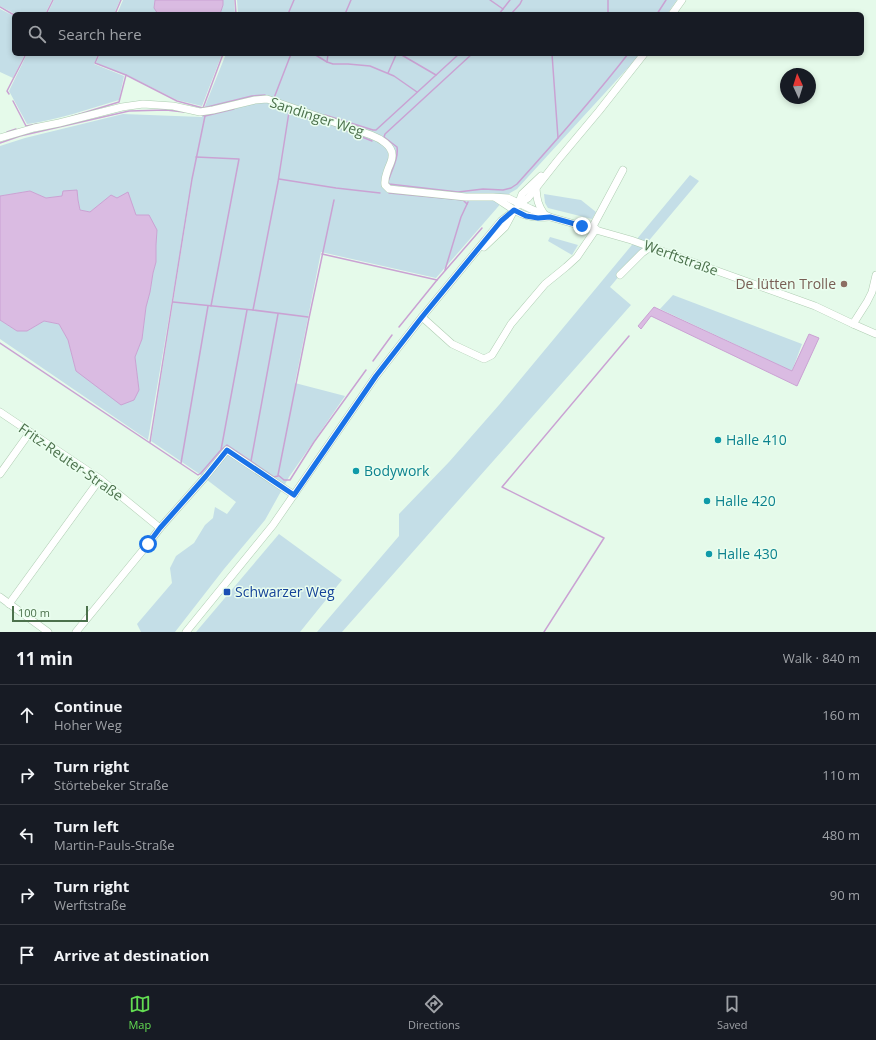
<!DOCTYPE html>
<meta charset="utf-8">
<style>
body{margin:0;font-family:"Open Sans",sans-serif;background:#242831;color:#f1f3f6}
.compass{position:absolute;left:780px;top:68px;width:36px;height:36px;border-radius:50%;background:#171b24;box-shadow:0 2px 6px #0003;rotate:356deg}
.scale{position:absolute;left:12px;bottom:10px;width:76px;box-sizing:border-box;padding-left:4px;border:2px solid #4c714c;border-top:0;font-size:11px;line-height:14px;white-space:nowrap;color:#4c714c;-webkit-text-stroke:3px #eafeef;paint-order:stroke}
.stop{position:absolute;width:12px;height:12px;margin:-9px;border:3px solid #1a73e8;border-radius:50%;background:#fff}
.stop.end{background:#1a73e8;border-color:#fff;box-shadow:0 1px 4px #0008}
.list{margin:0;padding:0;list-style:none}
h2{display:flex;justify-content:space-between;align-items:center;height:52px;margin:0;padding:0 16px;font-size:17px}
h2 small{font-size:13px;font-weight:400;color:#9ea1a6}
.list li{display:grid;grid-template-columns:26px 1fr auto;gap:12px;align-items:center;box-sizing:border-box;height:60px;padding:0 16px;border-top:1px solid #363941}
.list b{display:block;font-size:15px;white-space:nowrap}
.list p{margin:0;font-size:13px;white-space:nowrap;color:#9ea1a6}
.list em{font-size:13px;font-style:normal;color:#9ea1a6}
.icon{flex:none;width:22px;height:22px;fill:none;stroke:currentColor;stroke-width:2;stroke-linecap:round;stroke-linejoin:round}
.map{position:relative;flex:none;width:876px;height:632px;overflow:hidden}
.search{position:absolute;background:#171b24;box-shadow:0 2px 6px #0003;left:12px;right:12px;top:12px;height:44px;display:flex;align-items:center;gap:10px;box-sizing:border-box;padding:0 14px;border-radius:6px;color:#9ea1a6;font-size:15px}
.sheet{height:352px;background:#171b24}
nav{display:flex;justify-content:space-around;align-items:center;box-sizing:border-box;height:56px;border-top:1px solid #363941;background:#171b24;font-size:11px;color:#9ea1a6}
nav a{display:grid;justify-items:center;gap:2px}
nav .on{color:#63dc52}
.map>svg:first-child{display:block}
.green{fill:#c4dee7}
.water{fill:#dabbe2;stroke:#caa2d3}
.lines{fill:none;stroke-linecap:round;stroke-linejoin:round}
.stream{stroke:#caa2d3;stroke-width:1.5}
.minor-casing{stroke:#afcdb2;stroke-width:8}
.minor{stroke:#fff;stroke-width:7}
.route{stroke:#1a73e8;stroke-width:5}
.education-dot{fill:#8d6e63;stroke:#eafeef;stroke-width:1.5}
.culture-dot{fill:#0f9aa8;stroke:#eafeef;stroke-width:1.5}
.transit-dot{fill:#1a4fb4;stroke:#eafeef;stroke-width:1.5}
.labels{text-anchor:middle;stroke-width:3;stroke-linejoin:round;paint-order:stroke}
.street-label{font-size:14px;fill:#4c714c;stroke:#eafeef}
.education-label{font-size:14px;fill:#785e54;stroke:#eafeef;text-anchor:end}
.culture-label{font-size:14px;fill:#0d838f;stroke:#eafeef;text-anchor:start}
.transit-label{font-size:14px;fill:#164399;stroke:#eafeef;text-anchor:start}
</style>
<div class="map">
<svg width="876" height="632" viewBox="0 0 876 632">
<rect width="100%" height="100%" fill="#e5faea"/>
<!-- green -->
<g class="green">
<polygon points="0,0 52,0 45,14 15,14 0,6"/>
<polygon points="54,0 120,0 114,14 47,14"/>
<polygon points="123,0 155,0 154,8 158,14 117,14"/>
<polygon points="223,0 234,0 235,14 220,14 223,5"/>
<polygon points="237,0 677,0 667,14 238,14"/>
<polygon points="0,9 14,16 14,54 25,54 13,78 0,72"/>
<path d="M 27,54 L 98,54 L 94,64 L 124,76 L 119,100 C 88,109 58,120 27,124 L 9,91 Z"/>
<polygon points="100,54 222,54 202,106 177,100 127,75 96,63"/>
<polygon points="226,54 639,54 636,59 517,189 510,193 436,278 321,252 295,383 345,396 289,477 265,520 224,569 175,632 141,632 137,624 172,583 170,568 176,556 194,543 205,525 213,518 215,507 227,514 236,502 198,473 151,441 193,177 148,440 0,339 0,320 17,331 27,331 44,321 59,324 68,340 76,371 139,390 135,357 142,339 146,307 150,292 153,273 156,262 156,245 157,230 136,215 117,198 110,196 90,212 80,210 78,200 77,191 62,196 46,198 30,191 0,196 0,146 25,138 123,114 202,117 205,106"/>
<polygon points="690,175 699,181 610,287 631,305 342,632 317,632 399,536 399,514 449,462 499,405"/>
<polygon points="544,194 581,200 596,212 592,219 548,208 545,203"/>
<polygon points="550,237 578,245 572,255 548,241"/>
<polygon points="673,295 802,344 792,371 660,309"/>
<polygon points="279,534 342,580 300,632 196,632"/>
</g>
<!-- water -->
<g class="water">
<polygon points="155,0 223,0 223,5 220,14 158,14 154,8"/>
<polygon points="77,190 78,200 80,210 90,212 111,195 117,198 128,192 136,215 149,215 157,230 156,245 156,262 153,273 150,292 146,307 142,339 135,357 139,390 134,400 121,405 76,371 68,340 59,324 44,321 27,331 17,331 0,320 0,196 30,191 46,198 62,196 63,191"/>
<polygon points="654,307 792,371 809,334 819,338 797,386 651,316 641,329 638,326"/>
</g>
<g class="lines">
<!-- stream -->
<g class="stream">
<polyline points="235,0 236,14"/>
<polyline points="490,0 503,9"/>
<polyline points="0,7 14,15"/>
<polyline points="46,14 53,0"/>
<polyline points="115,14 121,0"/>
<polyline points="288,14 294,0"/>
<polyline points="345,14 351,0"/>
<polyline points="499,14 510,0"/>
<polyline points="511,14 520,4 522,0"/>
<polyline points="608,14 608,0"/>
<polyline points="657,14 666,0"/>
<polyline points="314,54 327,62"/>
<polyline points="328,54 327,62 333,64 348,64 370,66 394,76 417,92"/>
<path d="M 472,54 L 385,134 L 384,137 L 397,147 C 399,158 391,171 388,182 L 389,184 L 458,192 L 483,189 L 503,190 L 511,188 L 517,184 C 555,142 593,99 628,54"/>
<polyline points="552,54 558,138"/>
<polyline points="388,73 396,55 400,54 436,75"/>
<polyline points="126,75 177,101 203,108 252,96 265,95"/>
<polyline points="9,94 7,91 26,54"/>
<polyline points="274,98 291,54"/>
<polyline points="13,101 26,126 37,124"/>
<polyline points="203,108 223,54"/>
<polyline points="201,115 205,116 234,109"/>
<polyline points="325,115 373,130 376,130 459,54"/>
<polyline points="70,117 119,102 126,75 95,63 99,54"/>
<polyline points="333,125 372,141"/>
<polyline points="7,132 16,129"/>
<polyline points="0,143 20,136 129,111 166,110 184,112"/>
<polyline points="196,157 239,159 211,306"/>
<polyline points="279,179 336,188 380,193"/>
<polyline points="389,193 463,200 467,204"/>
<polyline points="334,200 309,318 278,475 284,480 290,480 314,442 366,370"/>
<polyline points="322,254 437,280"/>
<polyline points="445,270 461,217 468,202"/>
<polyline points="173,302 253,310 308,317"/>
<polyline points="253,310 278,182 289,112 329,124"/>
<polyline points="399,327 437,280 482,228"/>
<polyline points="0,343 198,475 201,473 220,451 227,445 274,477 278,476"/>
<polyline points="373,361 392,335"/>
<polyline points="150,442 192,179 205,116"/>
<polyline points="221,450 247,310"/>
<polyline points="251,461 278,314"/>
<polyline points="181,463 208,306"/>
<polyline points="544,632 604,538 502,487 629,336"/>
</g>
<!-- minor casing -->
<g class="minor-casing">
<g id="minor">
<polyline points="672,14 682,0"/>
<path d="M 0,138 L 34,128 L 59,123 L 122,107 L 143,104 L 173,106 L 200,112 L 213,110 L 255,100 L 267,99 L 371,135 C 379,138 394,146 392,157 C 392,161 389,166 388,169 C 386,175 384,179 385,185 L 389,189 L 466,197 L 493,197 L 508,198 L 531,209 L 550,217 L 631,240 L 815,306 L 853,324 L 876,334"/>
<path d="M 536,188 C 537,200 538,205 544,214"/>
<path d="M 496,198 C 516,211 523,219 548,217"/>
<polyline points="520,203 528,198 558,160 599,111 644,54"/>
<polyline points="518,205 522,194 541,176"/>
<polyline points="592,228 623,170"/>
<polyline points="484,247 505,227 512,214"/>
<polyline points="620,275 642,253 649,248 650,246"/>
<polyline points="422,317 452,344 484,359 492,355 511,324 545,284 566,267 577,257 596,229"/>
<polyline points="853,324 867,302 872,292 876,275"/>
<polyline points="0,412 100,479 160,528"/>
<polyline points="0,474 30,432"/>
<polyline points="0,597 48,632"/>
<polyline points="9,604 100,479"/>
<polyline points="76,632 148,544 160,528 206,476 227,450 294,495"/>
<polyline points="186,632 273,525 376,376 422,317 501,221 514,211"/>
</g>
</g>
<!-- minor -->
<use href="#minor" class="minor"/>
</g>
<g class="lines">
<!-- route -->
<polyline class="route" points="148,544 160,528 206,476 227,450 294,495 376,376 422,317 501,221 514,210 526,216 538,218 550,217 582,226"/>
</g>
<!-- markers -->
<circle class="education-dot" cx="844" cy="284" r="4"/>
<g class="culture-dot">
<circle cx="718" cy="440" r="4"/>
<circle cx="356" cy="471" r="4"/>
<circle cx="707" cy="501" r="4"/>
<circle cx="709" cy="554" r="4"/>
</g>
<rect class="transit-dot" x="223" y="588" width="8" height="8" rx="2"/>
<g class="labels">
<!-- street labels -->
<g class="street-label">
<text transform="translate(317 117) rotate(18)" y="5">Sandinger Weg</text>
<text transform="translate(681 258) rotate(20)" y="5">Werftstraße</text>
<text transform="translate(71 462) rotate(35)" y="5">Fritz-Reuter-Straße</text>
</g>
<!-- education labels -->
<g class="education-label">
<text x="836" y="289">De lütten Trolle</text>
</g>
<!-- culture labels -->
<g class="culture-label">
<text x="726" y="445">Halle 410</text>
<text x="364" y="476">Bodywork</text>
<text x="715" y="506">Halle 420</text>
<text x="717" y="559">Halle 430</text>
</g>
<!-- transit labels -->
<g class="transit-label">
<text x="235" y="597">Schwarzer Weg</text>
</g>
</g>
</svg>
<svg class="compass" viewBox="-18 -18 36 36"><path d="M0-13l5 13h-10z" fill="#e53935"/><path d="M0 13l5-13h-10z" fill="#9ea1a6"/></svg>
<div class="scale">100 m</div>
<div class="stop" style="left:148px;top:544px"></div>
<div class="stop end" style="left:582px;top:226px"></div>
<div class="search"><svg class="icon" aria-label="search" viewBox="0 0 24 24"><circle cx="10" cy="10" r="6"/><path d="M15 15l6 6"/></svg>Search here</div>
</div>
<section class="sheet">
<h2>11 min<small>Walk · 840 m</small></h2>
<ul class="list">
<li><svg class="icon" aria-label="ahead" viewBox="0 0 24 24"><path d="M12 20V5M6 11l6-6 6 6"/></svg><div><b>Continue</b><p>Hoher Weg</p></div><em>160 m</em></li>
<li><svg class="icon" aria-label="right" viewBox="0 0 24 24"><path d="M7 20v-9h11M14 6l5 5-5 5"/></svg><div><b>Turn right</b><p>Störtebeker Straße</p></div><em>110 m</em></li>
<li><svg class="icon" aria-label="left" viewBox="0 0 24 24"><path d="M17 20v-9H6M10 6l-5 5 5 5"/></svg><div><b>Turn left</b><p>Martin-Pauls-Straße</p></div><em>480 m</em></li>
<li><svg class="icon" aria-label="right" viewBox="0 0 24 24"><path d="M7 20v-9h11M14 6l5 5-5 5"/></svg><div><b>Turn right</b><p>Werftstraße</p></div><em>90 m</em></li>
<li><svg class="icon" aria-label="arrive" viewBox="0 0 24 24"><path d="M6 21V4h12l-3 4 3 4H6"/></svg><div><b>Arrive at destination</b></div></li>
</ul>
</section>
<nav>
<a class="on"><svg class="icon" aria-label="map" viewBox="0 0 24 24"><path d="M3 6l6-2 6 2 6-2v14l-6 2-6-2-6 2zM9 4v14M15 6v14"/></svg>Map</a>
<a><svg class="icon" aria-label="directions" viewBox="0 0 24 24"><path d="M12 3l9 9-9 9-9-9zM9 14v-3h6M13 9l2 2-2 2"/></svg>Directions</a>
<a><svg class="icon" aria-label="saved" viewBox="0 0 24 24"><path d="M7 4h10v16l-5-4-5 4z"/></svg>Saved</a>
</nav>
